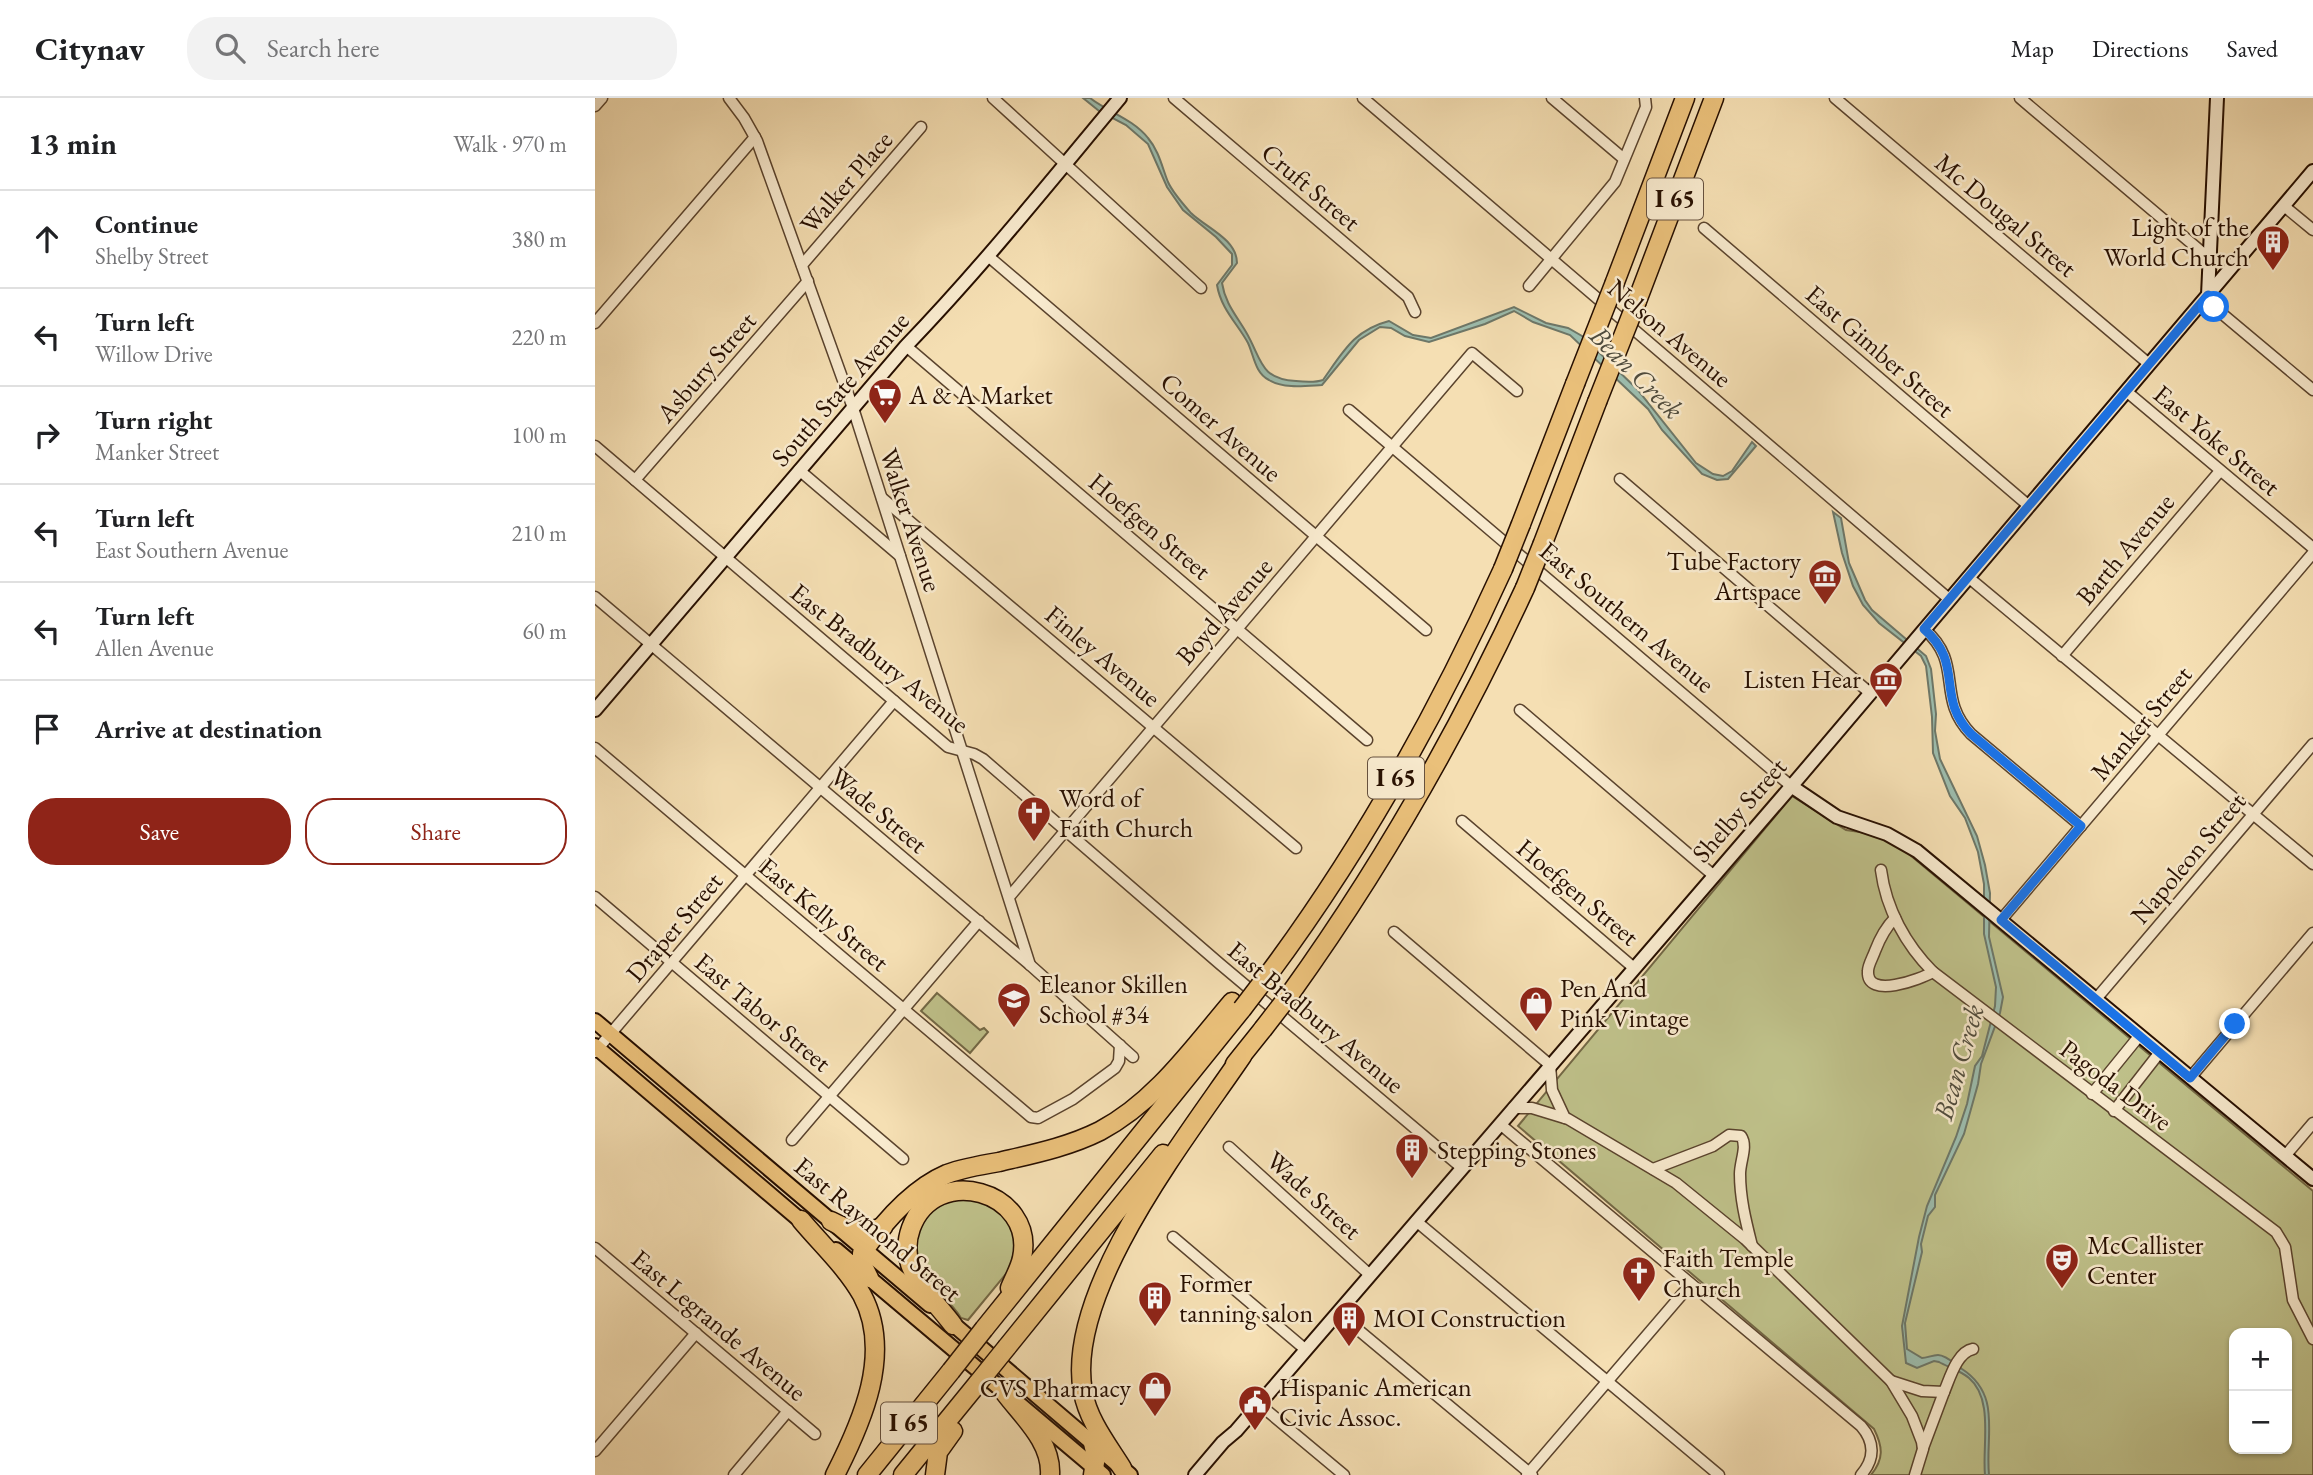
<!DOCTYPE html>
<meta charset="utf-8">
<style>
body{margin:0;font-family:"EB Garamond",serif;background:#f2f2f2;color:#202124}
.controls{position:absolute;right:21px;bottom:21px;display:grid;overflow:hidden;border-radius:14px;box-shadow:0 2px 5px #0004}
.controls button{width:63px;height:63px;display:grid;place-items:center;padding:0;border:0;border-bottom:2px solid #e0e0e0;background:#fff;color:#202124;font:35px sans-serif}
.stop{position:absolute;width:21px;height:21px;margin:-16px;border:5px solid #1a73e8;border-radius:50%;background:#fff}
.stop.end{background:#1a73e8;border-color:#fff;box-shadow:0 2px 7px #0008}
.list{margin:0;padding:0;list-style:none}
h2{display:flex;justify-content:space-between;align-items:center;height:91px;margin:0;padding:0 28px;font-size:30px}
h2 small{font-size:23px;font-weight:400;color:#757577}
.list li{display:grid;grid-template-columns:46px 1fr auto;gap:21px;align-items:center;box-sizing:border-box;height:98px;padding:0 28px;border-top:2px solid #e0e0e0}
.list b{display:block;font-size:26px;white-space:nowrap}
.list p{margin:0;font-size:23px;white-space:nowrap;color:#757577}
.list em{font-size:23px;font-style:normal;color:#757577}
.actions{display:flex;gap:14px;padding:21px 28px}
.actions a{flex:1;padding:16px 0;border:2px solid #8f2418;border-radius:28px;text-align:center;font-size:24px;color:#8f2418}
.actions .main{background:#8f2418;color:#fff}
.icon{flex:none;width:38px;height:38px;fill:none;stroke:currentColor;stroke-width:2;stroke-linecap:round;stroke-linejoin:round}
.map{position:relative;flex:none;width:1718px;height:1377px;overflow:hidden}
header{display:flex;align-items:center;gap:42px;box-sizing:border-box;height:98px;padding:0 35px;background:#fff;border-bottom:2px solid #e0e0e0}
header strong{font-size:33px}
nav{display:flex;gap:38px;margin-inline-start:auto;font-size:24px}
.search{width:490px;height:63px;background:#f2f2f2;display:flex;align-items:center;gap:18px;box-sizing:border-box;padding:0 24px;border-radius:28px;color:#757577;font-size:26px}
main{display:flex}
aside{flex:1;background:#fff}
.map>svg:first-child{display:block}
.green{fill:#bfc18a;stroke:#736845;stroke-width:2;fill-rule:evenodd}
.water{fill:#9cbdae;stroke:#6d7768;stroke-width:2}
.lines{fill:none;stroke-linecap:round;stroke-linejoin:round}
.street-casing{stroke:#5a432d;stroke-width:13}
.secondary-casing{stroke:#270f00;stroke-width:16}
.primary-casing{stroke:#270f00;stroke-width:18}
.highway-casing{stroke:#270f00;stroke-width:21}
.street{stroke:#f8eace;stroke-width:10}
.secondary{stroke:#f8eace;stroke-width:12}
.primary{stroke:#eac07a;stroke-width:14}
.highway{stroke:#eac07a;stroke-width:18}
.highway-bridge-casing{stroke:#270f00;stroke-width:21;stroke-linecap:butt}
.highway-bridge{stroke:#eac07a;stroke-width:18}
.route{stroke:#1a73e8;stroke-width:9}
.labels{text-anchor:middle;stroke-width:5;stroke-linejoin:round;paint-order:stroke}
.shield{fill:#f8eace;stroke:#66513e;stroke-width:2}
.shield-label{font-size:24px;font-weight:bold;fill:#270f00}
.street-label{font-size:26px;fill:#270f00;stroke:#f8eace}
.poi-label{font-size:26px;fill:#270f00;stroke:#f8eace;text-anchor:start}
.water-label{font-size:28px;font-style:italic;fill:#504c3d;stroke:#f8eace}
</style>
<header>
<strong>Citynav</strong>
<div class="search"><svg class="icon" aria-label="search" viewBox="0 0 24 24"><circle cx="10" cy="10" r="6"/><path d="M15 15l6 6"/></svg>Search here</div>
<nav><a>Map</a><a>Directions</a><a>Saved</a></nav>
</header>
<main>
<aside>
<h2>13 min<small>Walk · 970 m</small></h2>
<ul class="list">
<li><svg class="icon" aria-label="ahead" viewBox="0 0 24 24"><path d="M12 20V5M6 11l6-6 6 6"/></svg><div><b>Continue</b><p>Shelby Street</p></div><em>380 m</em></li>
<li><svg class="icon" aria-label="left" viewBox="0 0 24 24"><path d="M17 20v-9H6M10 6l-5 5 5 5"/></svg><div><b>Turn left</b><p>Willow Drive</p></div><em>220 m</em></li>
<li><svg class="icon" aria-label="right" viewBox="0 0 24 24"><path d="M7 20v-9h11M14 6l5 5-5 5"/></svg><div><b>Turn right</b><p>Manker Street</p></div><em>100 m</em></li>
<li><svg class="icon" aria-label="left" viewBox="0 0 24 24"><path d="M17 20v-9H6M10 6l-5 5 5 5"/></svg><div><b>Turn left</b><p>East Southern Avenue</p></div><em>210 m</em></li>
<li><svg class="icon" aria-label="left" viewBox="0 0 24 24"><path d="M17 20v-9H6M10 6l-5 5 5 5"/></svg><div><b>Turn left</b><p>Allen Avenue</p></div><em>60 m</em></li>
<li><svg class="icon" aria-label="arrive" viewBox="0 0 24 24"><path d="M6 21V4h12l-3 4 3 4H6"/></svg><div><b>Arrive at destination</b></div></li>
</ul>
<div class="actions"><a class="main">Save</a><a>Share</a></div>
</aside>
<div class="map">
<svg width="1718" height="1377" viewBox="0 0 1718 1377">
<rect width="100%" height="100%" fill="#f5dfb3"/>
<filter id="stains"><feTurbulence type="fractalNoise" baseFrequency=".00286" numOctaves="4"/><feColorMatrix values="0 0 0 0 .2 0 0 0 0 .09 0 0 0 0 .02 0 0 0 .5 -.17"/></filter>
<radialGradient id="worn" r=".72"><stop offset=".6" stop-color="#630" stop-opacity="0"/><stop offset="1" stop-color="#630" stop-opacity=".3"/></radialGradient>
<!-- green -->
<g class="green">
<path d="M 1197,698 L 1251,732 L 1279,736 L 1309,752 L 1718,1093 L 1718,1377 L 1276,1377 C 1289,1361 1288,1349 1279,1331 L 923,1028 ZM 1639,1235 L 1692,1235 L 1692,1351 L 1639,1351 Z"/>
<polygon points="342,895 385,932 389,930 393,934 375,955 326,913"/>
<path d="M 371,1098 L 407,1113 L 417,1131 L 420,1149 L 415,1171 L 373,1222 L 366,1220 C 351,1194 310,1175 318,1139 C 321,1130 329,1119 334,1110 Z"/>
</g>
<!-- water -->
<g class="water">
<path d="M 488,0 L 495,0 C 513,14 538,21 553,40 C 564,53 567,69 573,84 C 578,95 588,106 596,115 C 610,129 642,141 642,165 L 627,185 C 630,205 641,217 651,234 C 667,261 664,281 701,283 C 710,284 719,285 728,282 C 748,254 759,232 794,223 L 818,237 L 836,240 L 919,209 L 951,225 L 973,230 L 987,238 L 1042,291 L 1101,365 L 1118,376 L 1128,378 L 1137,373 L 1157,344 L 1161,348 L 1133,381 L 1122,382 L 1107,376 L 1067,332 L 1053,311 L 975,237 L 938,224 L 919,213 L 890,226 L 834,244 L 810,238 L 796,230 L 785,229 L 764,242 L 727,287 C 710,288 689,291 674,282 C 660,275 659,258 653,245 C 642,225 626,211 622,187 L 637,167 L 637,156 L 621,139 L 588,112 L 572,89 L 553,46 L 531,27 L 504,13 Z"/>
<path d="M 1238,414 L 1246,420 L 1254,465 L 1270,502 L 1277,512 L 1331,558 L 1336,571 L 1341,616 L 1340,633 L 1345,661 L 1382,738 L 1390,767 L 1395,795 L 1394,839 L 1408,899 L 1405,915 L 1386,966 L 1383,986 L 1369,1036 L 1340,1097 L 1340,1109 L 1333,1118 L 1326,1146 L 1327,1154 L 1310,1225 L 1312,1251 L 1327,1260 C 1332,1260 1337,1257 1343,1257 C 1351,1257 1360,1266 1367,1271 C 1407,1297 1390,1337 1394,1377 L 1390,1377 C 1387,1348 1399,1301 1374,1280 C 1366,1273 1353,1269 1344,1264 L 1339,1263 L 1322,1270 L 1311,1265 L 1307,1228 L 1324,1139 L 1332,1108 L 1361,1039 L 1372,1006 L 1380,968 L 1387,958 L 1400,908 L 1401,889 L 1389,836 L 1389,786 L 1383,754 L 1370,720 L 1355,698 L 1338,655 L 1337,619 L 1331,568 L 1326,558 L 1284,525 L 1268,507 L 1258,488 L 1247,455 Z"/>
</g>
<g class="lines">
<!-- street casing -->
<g class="street-casing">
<g id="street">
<polyline points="134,0 149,20 162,43 258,310 435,867"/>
<polyline points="398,0 606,190"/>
<polyline points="579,0 813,199 820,214"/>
<polyline points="768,0 1354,501"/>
<polyline points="957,0 1029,61"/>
<polyline points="1240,0 1554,266"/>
<polyline points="1425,0 1615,161"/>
<polyline points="0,8 7,0"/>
<polyline points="1689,108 1718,132"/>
<polyline points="1109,130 1434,408"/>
<polyline points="393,158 831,532"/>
<polyline points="207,167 326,29"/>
<polyline points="934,188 1020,84 1051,9 1050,0"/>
<polyline points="1613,197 1613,203 1619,209 1718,292"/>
<polyline points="0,225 160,39"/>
<polyline points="311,248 772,642"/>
<polyline points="1531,293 1718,450"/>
<polyline points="754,312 1196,688"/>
<polyline points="0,348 353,649 379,656 388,661 625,866 867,1070"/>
<polyline points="204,372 305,458"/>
<polyline points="1025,381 1275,595"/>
<polyline points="40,382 213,183"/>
<polyline points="287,400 701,750"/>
<polyline points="1373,479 1718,766"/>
<polyline points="0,499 434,866 538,959"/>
<path d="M 1329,531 C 1370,566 1340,599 1376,636 L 1486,728"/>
<polyline points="1467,558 1625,373"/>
<polyline points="925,612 1118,777"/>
<polyline points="0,650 436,1019 443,1020 478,1001 520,970 524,963 525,947"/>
<polyline points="867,723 1039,870"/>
<path d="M 1286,772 C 1291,811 1311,847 1338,874 L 1681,1134 L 1690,1149 L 1698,1202 L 1718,1241"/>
<polyline points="0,799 308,1061"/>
<polyline points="414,799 877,255 922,293"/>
<path d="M 1300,820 C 1290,830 1285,840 1280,853 C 1278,859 1273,867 1273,873 C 1271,902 1326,881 1338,874"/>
<polyline points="1406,822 1718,455"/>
<polyline points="799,834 955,967 957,992 970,1020"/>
<polyline points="1501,901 1718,646"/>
<polyline points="0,954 299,603"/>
<polyline points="1595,980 1718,835"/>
<polyline points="1497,996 1545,937"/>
<polyline points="918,1010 937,1010 973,1021 1081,1085 1150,1141 1296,1283 1317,1318 1327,1344 1328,1351 1320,1377"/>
<polyline points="1519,1013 1565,954"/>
<path d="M 905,1026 L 1266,1328 C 1280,1344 1280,1361 1266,1377"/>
<polyline points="197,1042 384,823"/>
<polyline points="634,1049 775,1177"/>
<polyline points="1690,1058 1718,1025"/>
<path d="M 1058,1071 L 1118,1048 L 1134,1037 L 1146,1038 C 1153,1048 1145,1063 1145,1076 C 1145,1101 1151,1124 1157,1148"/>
<polyline points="821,1123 1124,1377"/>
<polyline points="578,1139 711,1252"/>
<polyline points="0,1150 220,1336"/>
<polyline points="743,1215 937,1377"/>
<path d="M 1296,1283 L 1327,1293 L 1349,1294 C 1355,1280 1362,1254 1378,1251"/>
<polyline points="664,1306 749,1377"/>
<polyline points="1328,1350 1349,1294"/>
<polyline points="0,1353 101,1235"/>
<polyline points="139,1377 193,1313"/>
<polyline points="932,1377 1095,1187"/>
</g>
</g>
<!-- secondary casing -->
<g class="secondary-casing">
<g id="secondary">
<polyline points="1613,197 1622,0"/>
<path d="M 0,612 L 311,248 C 387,169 455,84 525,0"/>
<polyline points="1196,688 1242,719 1292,736 1322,753 1718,1081"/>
<polyline points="600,1377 628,1344 641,1333 1206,677 1718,73"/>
</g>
</g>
<!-- primary casing -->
<g class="primary-casing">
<g id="primary">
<polyline points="0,923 335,1207"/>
<polyline points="0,948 212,1128"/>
<polyline points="241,1152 508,1377"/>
<polyline points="351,1220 535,1377"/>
</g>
</g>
<!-- highway casing -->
<g class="highway-casing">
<g id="highway">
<polyline points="1020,184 1090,0"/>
<polyline points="1042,203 1119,0"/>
<polyline points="926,426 980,286"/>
<polyline points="948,445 1002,304"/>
<path d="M 673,877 C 767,751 843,614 908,471"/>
<path d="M 695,896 C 787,768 864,633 930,490"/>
<polyline points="640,966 668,931"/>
<path d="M 206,1122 C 226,1146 252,1170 267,1197 C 298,1255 267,1324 240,1377"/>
<path d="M 236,1123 C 255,1133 267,1136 288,1129"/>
<path d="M 274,1180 L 267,1166 L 267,1155 C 288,1125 317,1091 352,1076 C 368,1070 386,1067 404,1064 C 438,1056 473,1049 505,1033 C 560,1004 598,950 637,904"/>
<path d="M 358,1227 C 344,1208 323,1189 315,1166 C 311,1154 312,1141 316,1130 C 340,1064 441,1093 427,1160 C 425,1170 419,1180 415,1190"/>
<polyline points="389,1231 647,911"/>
<polyline points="412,1249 568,1056"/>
<path d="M 410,1295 C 428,1319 457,1344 455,1377"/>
<polyline points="498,1345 501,1358 498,1377"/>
<path d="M 527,1370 C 512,1346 493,1322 488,1294 C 469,1193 592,1039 647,958"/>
<polyline points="272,1377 356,1273"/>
<polyline points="308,1377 383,1285"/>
<polyline points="340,1377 343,1354 358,1333"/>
</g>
</g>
<!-- street -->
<use href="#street" class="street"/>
<!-- secondary -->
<use href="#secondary" class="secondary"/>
<!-- primary -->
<use href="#primary" class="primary"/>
<!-- highway -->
<use href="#highway" class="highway"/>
<!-- highway-bridge casing -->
<g class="highway-bridge-casing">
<g id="highway-bridge">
<polyline points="980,286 1020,184"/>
<polyline points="1002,304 1042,203"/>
<polyline points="908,471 926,426"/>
<polyline points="930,490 948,445"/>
<polyline points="647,911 673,877"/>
<polyline points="668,931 695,896"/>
<polyline points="356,1273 389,1231"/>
<polyline points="383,1285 412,1249"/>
</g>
</g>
<!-- highway-bridge -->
<use href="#highway-bridge" class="highway-bridge"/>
</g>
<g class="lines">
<!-- route -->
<path class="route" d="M 1619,209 L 1613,203 L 1613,197 L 1329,531 C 1370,566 1340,599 1376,636 L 1486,728 L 1406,822 L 1595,980 L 1640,926"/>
</g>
<!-- icons -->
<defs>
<g id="building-pin" transform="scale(1.75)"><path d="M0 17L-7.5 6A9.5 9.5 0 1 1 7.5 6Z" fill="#8f2418" stroke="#f8eace"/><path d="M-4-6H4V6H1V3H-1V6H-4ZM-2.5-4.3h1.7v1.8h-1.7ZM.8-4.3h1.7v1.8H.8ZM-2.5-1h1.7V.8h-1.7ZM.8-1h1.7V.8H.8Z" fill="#fff"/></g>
<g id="supermarket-pin" transform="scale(1.75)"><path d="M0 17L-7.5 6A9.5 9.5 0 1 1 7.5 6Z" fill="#8f2418" stroke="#f8eace"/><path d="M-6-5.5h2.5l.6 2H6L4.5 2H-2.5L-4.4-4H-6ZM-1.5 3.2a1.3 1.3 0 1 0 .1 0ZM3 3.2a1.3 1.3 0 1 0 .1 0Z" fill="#fff"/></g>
<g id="museum-pin" transform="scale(1.75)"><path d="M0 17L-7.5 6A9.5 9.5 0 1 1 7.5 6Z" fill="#8f2418" stroke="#f8eace"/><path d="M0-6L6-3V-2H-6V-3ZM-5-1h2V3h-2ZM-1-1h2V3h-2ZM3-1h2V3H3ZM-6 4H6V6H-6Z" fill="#fff"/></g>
<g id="church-pin" transform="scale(1.75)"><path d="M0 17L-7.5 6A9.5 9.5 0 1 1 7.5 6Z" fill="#8f2418" stroke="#f8eace"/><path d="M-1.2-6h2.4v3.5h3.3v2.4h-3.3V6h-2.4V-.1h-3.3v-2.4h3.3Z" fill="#fff"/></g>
<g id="school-pin" transform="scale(1.75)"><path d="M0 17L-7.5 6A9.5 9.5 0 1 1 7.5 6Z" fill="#8f2418" stroke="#f8eace"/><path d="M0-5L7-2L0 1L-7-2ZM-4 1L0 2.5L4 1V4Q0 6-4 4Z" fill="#fff"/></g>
<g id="shop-pin" transform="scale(1.75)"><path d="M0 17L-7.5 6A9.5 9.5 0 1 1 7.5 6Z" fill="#8f2418" stroke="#f8eace"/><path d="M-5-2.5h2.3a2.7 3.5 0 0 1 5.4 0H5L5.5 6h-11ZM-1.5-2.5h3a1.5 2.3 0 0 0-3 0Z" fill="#fff"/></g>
<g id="theatre-pin" transform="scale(1.75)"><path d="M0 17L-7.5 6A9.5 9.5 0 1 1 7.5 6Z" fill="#8f2418" stroke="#f8eace"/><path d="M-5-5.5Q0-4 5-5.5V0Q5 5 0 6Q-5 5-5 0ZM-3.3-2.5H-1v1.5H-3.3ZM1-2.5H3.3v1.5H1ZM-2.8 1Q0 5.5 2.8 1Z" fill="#fff"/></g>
<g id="civic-pin" transform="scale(1.75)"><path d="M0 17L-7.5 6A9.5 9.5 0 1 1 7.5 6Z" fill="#8f2418" stroke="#f8eace"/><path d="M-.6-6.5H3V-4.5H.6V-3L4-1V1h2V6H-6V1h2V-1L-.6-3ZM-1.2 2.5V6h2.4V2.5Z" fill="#fff"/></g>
</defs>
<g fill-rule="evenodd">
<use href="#building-pin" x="1678" y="144"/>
<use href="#supermarket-pin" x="290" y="297"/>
<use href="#museum-pin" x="1230" y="478"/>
<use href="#museum-pin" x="1291" y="581"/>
<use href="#church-pin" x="439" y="715"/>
<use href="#school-pin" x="419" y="901"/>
<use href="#shop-pin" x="941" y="905"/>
<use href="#building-pin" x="817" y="1052"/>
<use href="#theatre-pin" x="1467" y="1162"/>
<use href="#church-pin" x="1044" y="1175"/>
<use href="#building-pin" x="560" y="1200"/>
<use href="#building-pin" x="754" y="1220"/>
<use href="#shop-pin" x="560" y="1290"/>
<use href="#civic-pin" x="660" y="1304"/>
</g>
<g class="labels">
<!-- shield labels -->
<g class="shield">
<rect x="1052" y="80.5" width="56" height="41" rx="5"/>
<rect x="773" y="659.5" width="56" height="41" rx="5"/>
<rect x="286" y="1304.5" width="56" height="41" rx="5"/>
</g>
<g class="shield-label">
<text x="1080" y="109">I 65</text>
<text x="801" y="688">I 65</text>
<text x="314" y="1333">I 65</text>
</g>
<!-- street labels -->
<g class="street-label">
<text transform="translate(251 84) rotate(-49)" y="9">Walker Place</text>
<text transform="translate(716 89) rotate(40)" y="9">Cruft Street</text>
<text transform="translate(1411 117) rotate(40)" y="9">Mc Dougal Street</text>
<text transform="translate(1075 235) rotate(40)" y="9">Nelson Avenue</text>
<text transform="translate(1285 253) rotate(41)" y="9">East Gimber Street</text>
<text transform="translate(111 269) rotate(-49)" y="9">Asbury Street</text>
<text transform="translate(245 291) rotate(-49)" y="9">South State Avenue</text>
<text transform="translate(626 329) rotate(41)" y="9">Comer Avenue</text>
<text transform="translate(1622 342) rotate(40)" y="9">East Yoke Street</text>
<text transform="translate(316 422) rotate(72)" y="9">Walker Avenue</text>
<text transform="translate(555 428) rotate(40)" y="9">Hoefgen Street</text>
<text transform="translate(1530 451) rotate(-50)" y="9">Barth Avenue</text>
<text transform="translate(629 513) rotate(-49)" y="9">Boyd Avenue</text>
<text transform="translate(1032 519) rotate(40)" y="9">East Southern Avenue</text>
<text transform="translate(508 558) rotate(40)" y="9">Finley Avenue</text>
<text transform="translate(285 560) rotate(39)" y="9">East Bradbury Avenue</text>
<text transform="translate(1546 625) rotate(-50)" y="9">Manker Street</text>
<text transform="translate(284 712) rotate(40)" y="9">Wade Street</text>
<text transform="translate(1144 712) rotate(-49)" y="9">Shelby Street</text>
<text transform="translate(1593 760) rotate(-50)" y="9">Napoleon Street</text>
<text transform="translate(983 794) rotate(40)" y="9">Hoefgen Street</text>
<text transform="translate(229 816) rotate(40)" y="9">East Kelly Street</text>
<text transform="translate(79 829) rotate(-50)" y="9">Draper Street</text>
<text transform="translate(168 914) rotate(40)" y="9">East Tabor Street</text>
<text transform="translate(721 919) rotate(40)" y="9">East Bradbury Avenue</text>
<text transform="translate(1521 987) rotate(37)" y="9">Pagoda Drive</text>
<text transform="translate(719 1097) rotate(42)" y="9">Wade Street</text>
<text transform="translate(283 1131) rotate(40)" y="9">East Raymond Street</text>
<text transform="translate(124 1227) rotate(40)" y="9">East Legrande Avenue</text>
</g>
<!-- poi labels -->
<g class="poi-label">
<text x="1654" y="138" text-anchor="end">Light of the<tspan x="1654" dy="30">World Church</tspan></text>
<text x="314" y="306">A &amp; A Market</text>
<text x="1206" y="472" text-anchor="end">Tube Factory<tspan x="1206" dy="30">Artspace</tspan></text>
<text x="1266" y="590" text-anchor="end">Listen Hear</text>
<text x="464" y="709">Word of<tspan x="464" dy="30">Faith Church</tspan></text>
<text x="444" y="895">Eleanor Skillen<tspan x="444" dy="30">School #34</tspan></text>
<text x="965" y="899">Pen And<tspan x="965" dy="30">Pink Vintage</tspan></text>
<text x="842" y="1061">Stepping Stones</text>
<text x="1492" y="1156">McCallister<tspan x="1492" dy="30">Center</tspan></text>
<text x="1068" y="1169">Faith Temple<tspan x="1068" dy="30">Church</tspan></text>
<text x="584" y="1194">Former<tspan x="584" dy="30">tanning salon</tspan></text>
<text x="778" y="1229">MOI Construction</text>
<text x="684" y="1298">Hispanic American<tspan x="684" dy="30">Civic Assoc.</tspan></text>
<text x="536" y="1299" text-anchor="end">CVS Pharmacy</text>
</g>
<!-- water labels -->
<g class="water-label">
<text transform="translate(1042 274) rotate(45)" y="10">Bean Creek</text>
<text transform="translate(1363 964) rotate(-74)" y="10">Bean Creek</text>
</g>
</g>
<rect width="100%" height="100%" filter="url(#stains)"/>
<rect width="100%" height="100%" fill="url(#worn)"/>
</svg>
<div class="controls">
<button>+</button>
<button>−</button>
</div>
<div class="stop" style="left:1619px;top:209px"></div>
<div class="stop end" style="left:1640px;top:926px"></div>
</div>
</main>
